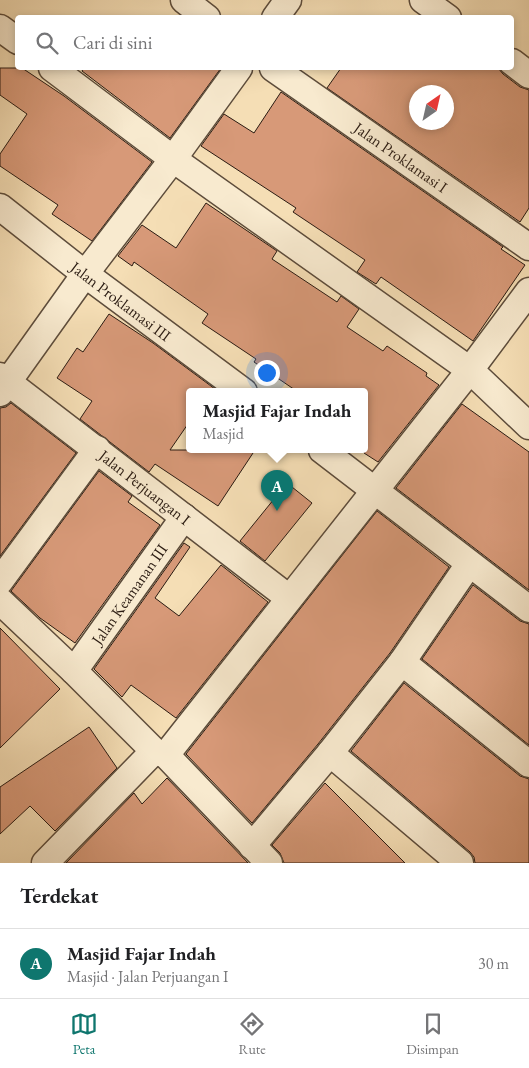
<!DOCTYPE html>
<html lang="id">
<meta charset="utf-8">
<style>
body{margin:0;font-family:"EB Garamond",serif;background:#f2f2f2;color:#202124}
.compass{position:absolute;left:409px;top:85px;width:45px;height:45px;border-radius:50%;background:#fff;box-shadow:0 2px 8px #0003;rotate:34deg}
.you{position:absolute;left:266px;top:372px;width:18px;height:18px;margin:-12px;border:4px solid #fff;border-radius:50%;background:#1a73e8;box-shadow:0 0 0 8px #1a73e833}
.badge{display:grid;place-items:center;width:32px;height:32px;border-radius:50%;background:#0f766e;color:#fff;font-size:16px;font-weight:700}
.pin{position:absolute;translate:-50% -41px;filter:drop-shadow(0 1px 2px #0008)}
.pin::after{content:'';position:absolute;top:26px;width:18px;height:15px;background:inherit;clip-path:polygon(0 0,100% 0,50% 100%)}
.popup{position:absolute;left:186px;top:388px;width:182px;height:65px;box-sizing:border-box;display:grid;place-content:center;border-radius:5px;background:#fff;filter:drop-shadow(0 1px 4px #0005);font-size:16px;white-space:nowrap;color:#757577}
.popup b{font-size:19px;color:#202124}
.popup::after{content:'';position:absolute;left:50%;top:100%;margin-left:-10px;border:10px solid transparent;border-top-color:#fff}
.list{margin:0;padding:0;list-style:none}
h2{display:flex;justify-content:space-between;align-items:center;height:65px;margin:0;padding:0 20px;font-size:21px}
h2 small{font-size:16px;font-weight:400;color:#757577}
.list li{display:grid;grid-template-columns:32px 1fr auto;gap:15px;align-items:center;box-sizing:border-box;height:70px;padding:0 20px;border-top:1px solid #e0e0e0}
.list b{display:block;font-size:19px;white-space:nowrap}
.list p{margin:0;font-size:16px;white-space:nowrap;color:#757577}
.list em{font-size:16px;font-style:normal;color:#757577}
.icon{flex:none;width:28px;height:28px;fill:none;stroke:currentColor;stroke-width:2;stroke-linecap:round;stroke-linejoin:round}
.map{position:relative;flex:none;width:529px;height:863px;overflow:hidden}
.search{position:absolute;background:#fff;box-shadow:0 2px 8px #0003;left:15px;right:15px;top:15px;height:55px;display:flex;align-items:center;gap:12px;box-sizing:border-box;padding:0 18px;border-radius:5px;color:#757577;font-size:19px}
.sheet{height:135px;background:#fff}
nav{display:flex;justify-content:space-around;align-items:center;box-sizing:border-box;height:70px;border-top:1px solid #e0e0e0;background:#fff;font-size:14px;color:#757577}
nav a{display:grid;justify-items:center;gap:2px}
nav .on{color:#0f766e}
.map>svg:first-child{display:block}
.building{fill:#d79978;stroke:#2a1b12;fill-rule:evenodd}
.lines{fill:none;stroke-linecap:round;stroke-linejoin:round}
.street-casing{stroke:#5d4c3b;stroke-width:29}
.street{stroke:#f8eacf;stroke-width:26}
.labels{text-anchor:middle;stroke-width:4;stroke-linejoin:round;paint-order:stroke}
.street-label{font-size:16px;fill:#2a1b12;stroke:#f8eacf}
</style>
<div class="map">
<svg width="529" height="863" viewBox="0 0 529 863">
<rect width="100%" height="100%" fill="#f5deb5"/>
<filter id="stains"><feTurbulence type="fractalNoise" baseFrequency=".004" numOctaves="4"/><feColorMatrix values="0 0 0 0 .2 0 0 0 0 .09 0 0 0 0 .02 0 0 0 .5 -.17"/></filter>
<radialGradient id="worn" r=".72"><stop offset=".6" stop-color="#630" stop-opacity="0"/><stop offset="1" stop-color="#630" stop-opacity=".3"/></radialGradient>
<!-- building -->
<g class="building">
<polygon points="0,68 22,68 64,96 152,162 92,241 52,214 58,205 0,166 0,154 27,114 0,95"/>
<polygon points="84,68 221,68 170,138 82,71"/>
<path d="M 341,68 L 498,68 L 503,74 L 520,87 L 529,90 L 529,208 L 520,222 L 327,88 ZM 416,92 L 446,92 L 446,122 L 416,122 Z"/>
<polygon points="281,92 503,247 501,249 525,265 473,341 381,277 376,284 357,272 365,260 293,212 296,208 201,146 224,114 254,133"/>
<polygon points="206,203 277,251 272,259 337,302 341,296 359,309 347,327 383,351 387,346 427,373 426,376 439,385 378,462 364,453 364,392 298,392 254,362 256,359 202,323 208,314 134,262 132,266 118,256 142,225 176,248"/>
<polygon points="109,314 153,343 219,392 190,392 190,421 170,450 255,450 218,506 155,464 149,472 80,419 92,401 57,378 77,348 83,352"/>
<polygon points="11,403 76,453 0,556 0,408 6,407"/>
<polygon points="462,404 529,452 529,590 396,488"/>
<polygon points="99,471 132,496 128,502 160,525 75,643 40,618 11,591"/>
<polygon points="287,483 312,503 265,561 240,541"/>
<polygon points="377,511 449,567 390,653 318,744 252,823 186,754"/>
<polygon points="184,543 190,547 155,598 179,616 221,565 268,602 176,718 131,685 122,697 94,669"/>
<polygon points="473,585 520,621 529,624 529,745 422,659"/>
<polygon points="0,628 60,689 0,748"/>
<polygon points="404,683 520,776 529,779 529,863 475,863 474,857 470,852 351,751"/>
<polygon points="89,727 117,768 55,831 30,806 0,834 0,787"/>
<polygon points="167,778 248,863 66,863 134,793 142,804"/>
<polygon points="325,783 405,863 284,863 280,853 272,845"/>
</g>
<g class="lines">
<!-- street casing -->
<g class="street-casing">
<g id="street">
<polyline points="184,0 207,18"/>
<polyline points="423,0 448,18"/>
<polyline points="275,18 288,0"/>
<polyline points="0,28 18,41"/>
<polyline points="512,62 529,75"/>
<polyline points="52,68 173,159 470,370 529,426"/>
<polyline points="273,68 529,247"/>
<polyline points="0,207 85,274 244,392"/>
<polyline points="0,376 289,598"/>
<polyline points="0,393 85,274 173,159 239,68"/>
<polyline points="322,450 529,609"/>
<polyline points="0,581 97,449"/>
<polyline points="0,601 74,671 154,751 166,755 269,863"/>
<polyline points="402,662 529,764"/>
<polyline points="74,671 184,517"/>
<polyline points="330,753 460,863"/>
<polyline points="166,755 470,370 529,291"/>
<polyline points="252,846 330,753 402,662 469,564"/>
<polyline points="45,863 154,751"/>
</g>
</g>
<!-- street -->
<use href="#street" class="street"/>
</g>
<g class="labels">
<!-- street labels -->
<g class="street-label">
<text transform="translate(401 157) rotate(35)" y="6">Jalan Proklamasi I</text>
<text transform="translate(121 301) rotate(37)" y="6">Jalan Proklamasi III</text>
<text transform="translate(145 487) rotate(38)" y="6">Jalan Perjuangan I</text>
<text transform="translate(129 594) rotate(-55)" y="6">Jalan Keamanan III</text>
</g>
</g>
<rect width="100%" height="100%" filter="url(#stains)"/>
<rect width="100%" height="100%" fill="url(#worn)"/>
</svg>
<svg class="compass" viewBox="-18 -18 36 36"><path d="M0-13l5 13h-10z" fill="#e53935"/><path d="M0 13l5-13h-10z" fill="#757577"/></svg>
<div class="you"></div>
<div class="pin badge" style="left:277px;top:511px">A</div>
<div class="popup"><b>Masjid Fajar Indah</b>Masjid</div>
<div class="search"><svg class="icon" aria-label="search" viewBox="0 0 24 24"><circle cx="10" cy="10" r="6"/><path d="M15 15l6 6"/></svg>Cari di sini</div>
</div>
<section class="sheet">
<h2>Terdekat<small></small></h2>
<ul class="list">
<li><span class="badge">A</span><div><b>Masjid Fajar Indah</b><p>Masjid · Jalan Perjuangan I</p></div><em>30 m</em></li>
</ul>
</section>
<nav>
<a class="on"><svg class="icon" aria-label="map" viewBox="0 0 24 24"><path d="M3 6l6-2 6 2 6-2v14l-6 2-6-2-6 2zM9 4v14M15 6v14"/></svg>Peta</a>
<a><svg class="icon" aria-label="directions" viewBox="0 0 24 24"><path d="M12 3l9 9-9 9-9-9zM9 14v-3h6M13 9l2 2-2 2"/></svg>Rute</a>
<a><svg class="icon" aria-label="saved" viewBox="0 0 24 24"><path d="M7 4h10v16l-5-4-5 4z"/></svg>Disimpan</a>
</nav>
